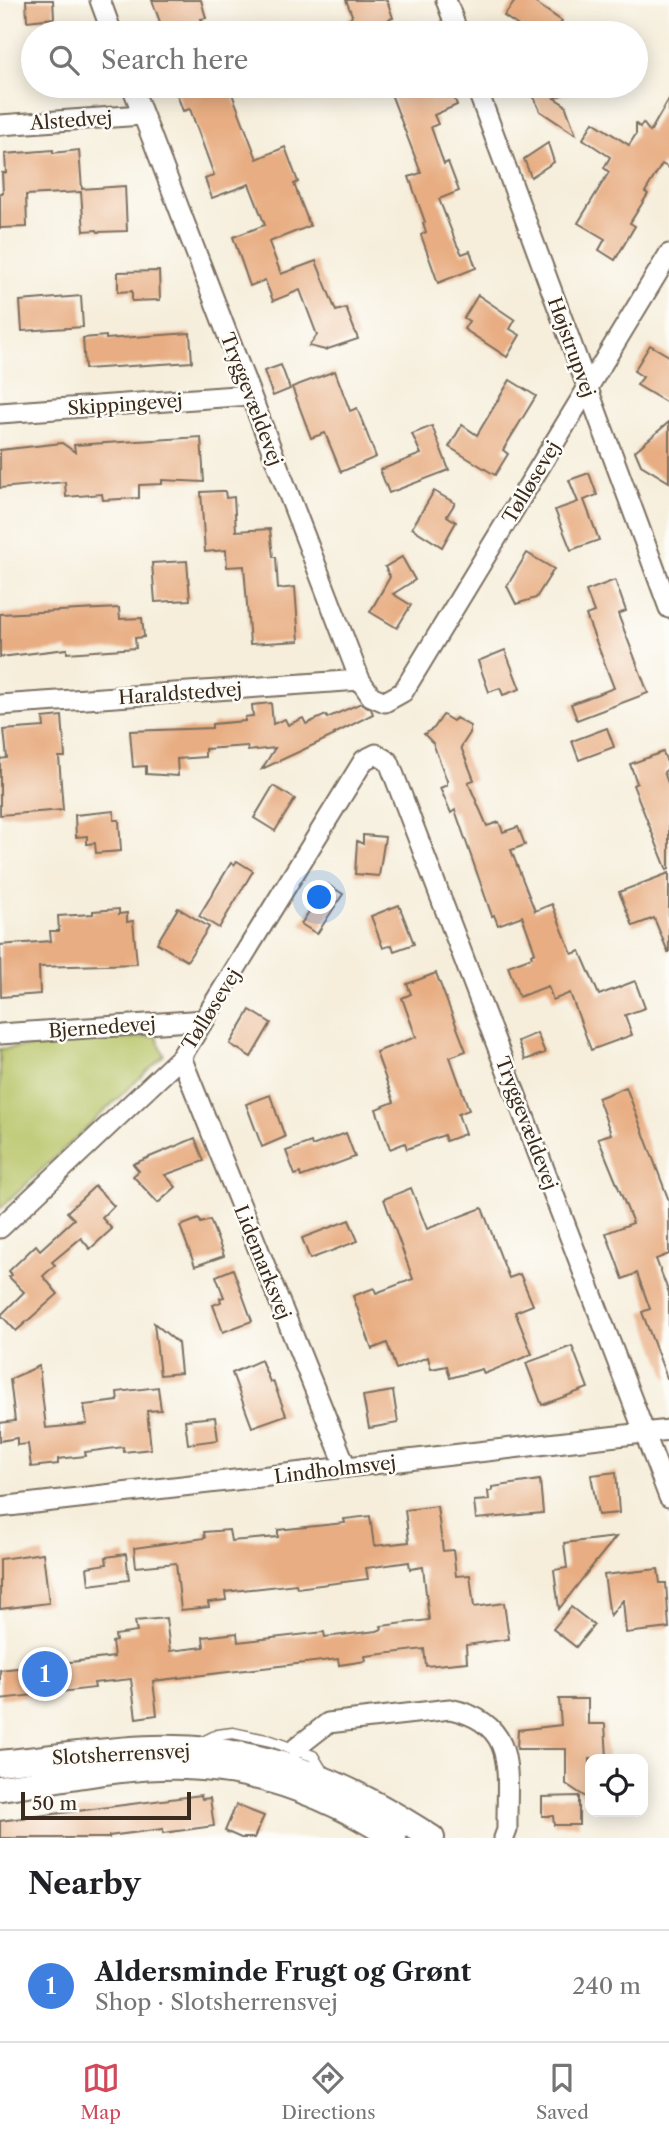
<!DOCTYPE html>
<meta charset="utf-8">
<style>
body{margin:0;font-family:"Libre Caslon Text",serif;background:#f6f6f6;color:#202124}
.controls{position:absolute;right:21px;bottom:21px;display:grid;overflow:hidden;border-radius:14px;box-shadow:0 4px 18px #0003}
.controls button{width:63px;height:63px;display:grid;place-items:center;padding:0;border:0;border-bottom:2px solid #e0e0e0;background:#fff;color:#202124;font:35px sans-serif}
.scale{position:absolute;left:21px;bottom:18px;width:170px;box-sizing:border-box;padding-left:7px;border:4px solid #3b2a1e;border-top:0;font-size:19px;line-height:24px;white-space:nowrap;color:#3b2a1e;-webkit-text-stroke:5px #fdfcf7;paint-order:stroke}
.you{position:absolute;left:320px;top:898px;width:24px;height:24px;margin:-18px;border:5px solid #fff;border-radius:50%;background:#1a73e8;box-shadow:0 0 0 10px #1a73e833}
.badge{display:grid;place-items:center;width:46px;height:46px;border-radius:50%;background:#d1495b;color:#fff;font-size:23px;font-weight:700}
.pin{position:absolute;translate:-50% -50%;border:4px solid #fff;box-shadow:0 2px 7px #0006}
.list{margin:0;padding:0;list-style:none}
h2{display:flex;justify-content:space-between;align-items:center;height:91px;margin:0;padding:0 28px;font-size:30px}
h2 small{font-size:23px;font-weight:400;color:#757577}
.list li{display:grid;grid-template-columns:46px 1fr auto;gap:21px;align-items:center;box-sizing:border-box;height:112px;padding:0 28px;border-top:2px solid #e0e0e0}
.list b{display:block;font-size:26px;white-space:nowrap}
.list p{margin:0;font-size:23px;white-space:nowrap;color:#757577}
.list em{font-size:23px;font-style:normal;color:#757577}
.icon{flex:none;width:38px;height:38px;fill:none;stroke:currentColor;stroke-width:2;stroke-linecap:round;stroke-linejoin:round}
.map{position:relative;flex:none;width:669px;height:1838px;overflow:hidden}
.search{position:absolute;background:#fff;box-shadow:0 4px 18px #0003;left:21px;right:21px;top:21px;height:77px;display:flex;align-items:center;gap:18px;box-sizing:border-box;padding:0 24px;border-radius:38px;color:#757577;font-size:26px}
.sheet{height:203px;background:#fff}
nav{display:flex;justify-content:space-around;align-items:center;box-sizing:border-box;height:98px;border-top:2px solid #e0e0e0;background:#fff;font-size:19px;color:#757577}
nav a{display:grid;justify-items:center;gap:4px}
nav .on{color:#d1495b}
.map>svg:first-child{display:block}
.green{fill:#b6c264;stroke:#787641;stroke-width:2}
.building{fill:#e8ad82}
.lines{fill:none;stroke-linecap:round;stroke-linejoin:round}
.service-casing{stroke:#7c6f60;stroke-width:13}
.minor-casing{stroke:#7c6f60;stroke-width:23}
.tertiary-casing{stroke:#7c6f60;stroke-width:28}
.service{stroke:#fff;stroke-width:10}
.minor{stroke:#fff;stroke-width:19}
.tertiary{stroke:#fff;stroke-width:24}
.labels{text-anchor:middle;stroke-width:5;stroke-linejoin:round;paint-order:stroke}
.street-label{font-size:19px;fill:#3b2a1e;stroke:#fdfcf7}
</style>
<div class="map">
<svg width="669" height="1838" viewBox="0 0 669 1838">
<rect width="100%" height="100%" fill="#fdfcf7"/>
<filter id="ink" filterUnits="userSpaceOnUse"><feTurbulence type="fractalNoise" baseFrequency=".0143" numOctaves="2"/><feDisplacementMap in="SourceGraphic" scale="14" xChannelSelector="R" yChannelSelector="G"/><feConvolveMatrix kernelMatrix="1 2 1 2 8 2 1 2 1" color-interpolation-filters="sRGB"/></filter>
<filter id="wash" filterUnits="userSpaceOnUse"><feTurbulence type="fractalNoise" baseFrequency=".00686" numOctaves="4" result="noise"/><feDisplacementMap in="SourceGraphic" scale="28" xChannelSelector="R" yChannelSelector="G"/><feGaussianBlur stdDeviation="1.57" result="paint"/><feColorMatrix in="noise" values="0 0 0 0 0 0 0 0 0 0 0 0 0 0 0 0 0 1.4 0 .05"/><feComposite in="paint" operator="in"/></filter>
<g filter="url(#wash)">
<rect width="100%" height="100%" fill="#f6eedb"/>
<!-- green -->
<polygon class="green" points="156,1036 164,1055 0,1209 0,1049"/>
<g id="blocks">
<!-- building -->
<g class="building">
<polygon points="26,0 53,0 54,18 27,21"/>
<polygon points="152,0 201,0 206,18 201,19 205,28 201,29 203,33 164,33"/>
<polygon points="346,0 387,0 393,18 389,19 394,33 315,33 314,31 351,18 352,15"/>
<polygon points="516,0 531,0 562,21 555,33 529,33 504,16"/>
<polygon points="174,86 229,86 257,159 285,147 298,182 294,184 310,226 269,242 281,274 316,261 336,311 346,308 358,339 325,350 309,346 317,335 300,290 273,301 265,280 250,286 233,237 265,225 249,184 212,198 205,179 214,175 190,109 183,111"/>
<polygon points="388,86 450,86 457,105 434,115 438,124 431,127 444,164 448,162 459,191 439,199 457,245 462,254 470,251 476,268 438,283 421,235 426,232 423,223 425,222 409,177 421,173"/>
<polygon points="529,86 583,86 554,98 565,105 576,135 540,111"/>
<polygon points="669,99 669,168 662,164 645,192 648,194 630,223 635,226 615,260 599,250 605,239 578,223 609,172 604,168 610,157 583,139 593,122 629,145 636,134 636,124 640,127 643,123 650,132"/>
<polygon points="548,143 554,162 531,177 524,159"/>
<polygon points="53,150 53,153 79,150 82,189 125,186 127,231 98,232 97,230 84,231 81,192 26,195 27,227 0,228 0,193 3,193 2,173 6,173 5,154"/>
<polygon points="159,271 160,300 132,301 132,291 118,292 118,272"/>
<polygon points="478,295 515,320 510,329 520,335 507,357 464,329 469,321 464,318"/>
<polygon points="81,296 83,327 22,331 20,301"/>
<polygon points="190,333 192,362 85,369 83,338 106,336 106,339"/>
<polygon points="650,345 669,356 669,404 637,385 643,377 634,371"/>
<polygon points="281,365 290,389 273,396 264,371"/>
<polygon points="335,371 350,411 357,408 376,457 341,472 325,433 311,438 292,387"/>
<polygon points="510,380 536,396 503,450 508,454 495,475 449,447 462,425 477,435"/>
<polygon points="669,422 669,482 641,465 635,451"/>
<polygon points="432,426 449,470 389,493 380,470 421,454 412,434"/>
<polygon points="201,437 204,482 162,480 162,484 139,485 139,498 103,500 102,494 66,497 65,482 0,488 0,450 62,443 75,452 74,445"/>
<polygon points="589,473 597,495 584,500 599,540 571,550 555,510 578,502 569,480"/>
<polygon points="221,491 225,491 226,498 234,497 236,531 270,529 273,557 276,557 278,589 295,587 299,641 250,644 244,566 227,567 226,550 205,552 201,492"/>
<polygon points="434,491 455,503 447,516 456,522 442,547 412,528"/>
<polygon points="527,553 554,569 536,598 516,604 507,586"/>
<polygon points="402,557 415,580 393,594 411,605 397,628 370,612 390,577 385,567"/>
<polygon points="187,561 190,600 155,602 152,563"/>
<polygon points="615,580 626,611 618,614 648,693 577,720 571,704 614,688 586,615 594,612 586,591"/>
<polygon points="119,608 120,619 142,618 144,637 135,638 136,648 67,653 67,649 0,657 0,614"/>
<polygon points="505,650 520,689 503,695 500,688 489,692 478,661"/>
<polygon points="271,703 273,724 285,719 288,725 303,718 306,724 326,715 327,718 361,703 371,709 373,714 334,734 335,735 262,769 275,748 248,751 247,746 205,749 205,757 177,759 178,776 146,774 146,766 133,767 130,731 212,728 212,724 245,721 245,717 253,716 252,705"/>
<polygon points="443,715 453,721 456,718 470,726 470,733 461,747 474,780 468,782 487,826 499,822 503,832 518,827 525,845 511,850 535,911 552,904 572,954 580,951 599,995 635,981 645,1008 625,1015 632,1035 591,1050 570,993 553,1000 548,986 519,997 508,966 532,957 531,954 535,952 522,916 498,925 494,915 492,916 455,810 451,813 440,788 447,785 447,781 433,743 424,734 434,728"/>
<polygon points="62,716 65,757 59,757 63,810 0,815 0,759 7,758 4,730 44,727 43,718"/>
<polygon points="607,728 614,747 579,760 572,741"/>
<polygon points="663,752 669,768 664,772 669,786 669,869 667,870 633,785 637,783 630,764"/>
<polygon points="273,786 295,799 275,831 254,818"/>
<polygon points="114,811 114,820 119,820 121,851 96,853 95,843 87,844 87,836 76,837 75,815"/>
<polygon points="363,835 385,837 379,876 355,874 357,841 363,844"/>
<polygon points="237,861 253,871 219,928 199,916 231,863 234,865"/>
<polygon points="669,873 669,952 668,952 654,918 633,926 619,892"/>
<polygon points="327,884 343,894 317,934 301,924"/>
<polygon points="399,905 414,944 394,951 392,945 383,948 371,916"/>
<polygon points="178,908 209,927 187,961 157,943"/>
<polygon points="119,909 119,914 127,913 127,922 133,921 137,964 39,967 40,994 1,997 0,945 51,941 50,931 59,931 58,916 93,914 93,911"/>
<polygon points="436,973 466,1051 450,1057 469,1110 458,1114 465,1134 446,1141 444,1135 407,1149 405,1143 390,1149 376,1109 394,1102 376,1052 416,1037 402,998 411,994 407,984"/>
<polygon points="250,1010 271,1023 251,1057 230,1044"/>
<polygon points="537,1033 545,1053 525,1060 518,1041"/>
<polygon points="626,1087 669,1201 669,1254 656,1259 669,1293 669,1378 667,1378 642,1312 650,1309 637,1273 623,1279 606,1233 633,1223 598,1138 611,1134 598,1098"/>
<polygon points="270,1095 285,1137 262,1147 246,1104"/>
<polygon points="346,1133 355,1157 301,1177 300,1173 295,1175 286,1151 311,1142 312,1146"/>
<polygon points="195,1138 204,1161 165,1175 176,1187 158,1203 133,1176 139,1171 133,1164"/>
<polygon points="95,1186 114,1206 102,1218 112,1229 90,1249 81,1238 52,1262 55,1265 43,1276 58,1294 16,1331 1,1315 24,1292 9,1277 12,1275 9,1271 36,1245 40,1250 74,1219 67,1212"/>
<polygon points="411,1188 427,1229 482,1208 509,1278 520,1274 533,1305 515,1312 532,1354 484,1374 482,1369 450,1378 447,1366 431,1369 428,1357 396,1369 387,1343 372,1349 353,1296 374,1288 376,1293 413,1279 384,1199"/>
<polygon points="199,1219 201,1223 210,1220 224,1256 195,1266 180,1226"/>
<polygon points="349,1220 358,1241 310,1259 302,1238"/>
<polygon points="233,1269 252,1321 223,1332 213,1305 221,1302 220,1298 224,1297 216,1276"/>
<polygon points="154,1323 178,1343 181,1373 160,1375"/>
<polygon points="572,1346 588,1388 542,1405 526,1363"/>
<polygon points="261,1360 270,1382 273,1381 286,1415 252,1427 232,1373"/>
<polygon points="39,1366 46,1428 87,1424 84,1405 118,1401 117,1392 158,1387 161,1410 147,1411 151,1449 124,1452 123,1447 85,1452 86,1456 58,1459 58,1464 31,1467 28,1444 17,1445 17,1438 0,1441 0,1423 15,1421 10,1379"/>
<polygon points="393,1391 398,1423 369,1428 363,1396"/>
<polygon points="215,1417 218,1440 188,1444 185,1420"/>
<polygon points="616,1472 619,1513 598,1515 591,1475"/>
<polygon points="540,1480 543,1513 476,1519 474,1501 489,1500 488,1491 492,1491 492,1487"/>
<polygon points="437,1506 443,1551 453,1550 456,1576 470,1575 474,1607 504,1603 509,1639 466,1645 467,1662 426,1666 424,1649 365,1656 366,1661 339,1665 338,1659 153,1681 157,1715 136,1718 131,1679 94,1683 95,1688 0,1699 0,1670 114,1657 112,1642 116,1641 115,1635 137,1632 135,1621 166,1618 170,1651 204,1647 203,1637 237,1633 238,1642 324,1632 325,1637 377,1631 382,1629 381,1626 429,1620 423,1567 410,1569 409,1562 366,1568 368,1579 297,1588 296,1584 225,1592 226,1600 208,1602 209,1607 181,1610 176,1563 136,1567 134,1548 205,1538 204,1532 229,1530 231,1541 278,1537 278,1530 345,1523 344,1519 370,1516 374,1546 409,1542 405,1510"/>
<polygon points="616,1537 593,1565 559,1609 554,1570 567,1568 564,1543"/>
<polygon points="43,1553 49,1603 0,1609 0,1559"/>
<polygon points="126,1554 129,1580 89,1585 87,1567 107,1564 106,1557"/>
<polygon points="658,1569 660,1583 666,1583 669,1628 626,1633 623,1600 610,1616 604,1575"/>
<polygon points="571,1607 594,1625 576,1647 553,1629"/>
<polygon points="559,1699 588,1699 588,1724 605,1724 607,1758 590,1759 590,1800 566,1784 566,1749 517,1749 518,1730 561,1725"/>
<polygon points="201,1795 202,1799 210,1798 214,1826 163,1833 163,1829 109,1836 109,1838 0,1838 0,1821"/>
<polygon points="579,1796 579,1825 554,1825 553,1816 542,1816 542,1797"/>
<polygon points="236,1805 264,1816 254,1838 241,1838 225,1831"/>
</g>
</g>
</g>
<g filter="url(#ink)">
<use href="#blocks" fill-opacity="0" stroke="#7c6f60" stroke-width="2"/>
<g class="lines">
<!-- service casing -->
<g class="service-casing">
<polyline id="service" points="199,1744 217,1735 233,1733 271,1741 313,1756 325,1776"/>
</g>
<!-- minor casing -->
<g class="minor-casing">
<g id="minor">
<polyline points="100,0 112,33"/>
<polyline points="446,0 458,33"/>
<polyline points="132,86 360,680 371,696 385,702 403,692 669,254"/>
<polyline points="476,86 669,608"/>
<polyline points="0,125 142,115"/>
<polyline points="0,413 250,395"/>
<polyline points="0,705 360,680"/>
<polyline points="0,1034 205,1020"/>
<polyline points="181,1057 346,1467"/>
<polyline points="0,1228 181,1057 364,760 376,754 389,762 669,1497"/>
<polyline points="0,1507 669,1430"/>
<path d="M 296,1748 L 328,1723 L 450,1709 C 520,1724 506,1773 507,1830 L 504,1838"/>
</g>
</g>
<!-- tertiary casing -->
<g class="tertiary-casing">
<g id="tertiary">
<path d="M 0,1763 C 51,1758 103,1749 154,1748 C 262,1745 343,1780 432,1838"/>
<path d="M 0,1788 C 60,1780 125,1765 185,1767 C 261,1769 331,1797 394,1838"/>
</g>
</g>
<!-- service -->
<use href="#service" class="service"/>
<!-- minor -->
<use href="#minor" class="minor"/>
<!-- tertiary -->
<use href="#tertiary" class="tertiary"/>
</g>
</g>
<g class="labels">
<!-- street labels -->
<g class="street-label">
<text transform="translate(71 120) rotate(-4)" y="7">Alstedvej</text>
<text transform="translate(572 347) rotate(70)" y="7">Højstrupvej</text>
<text transform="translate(252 399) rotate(69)" y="7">Tryggevældevej</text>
<text transform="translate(125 404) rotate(-4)" y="7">Skippingevej</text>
<text transform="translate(531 482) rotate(-59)" y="7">Tølløsevej</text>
<text transform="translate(180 693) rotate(-4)" y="7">Haraldstedvej</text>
<text transform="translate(211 1009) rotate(-58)" y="7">Tølløsevej</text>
<text transform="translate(102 1027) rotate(-4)" y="7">Bjernedevej</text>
<text transform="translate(527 1123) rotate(69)" y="7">Tryggevældevej</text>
<text transform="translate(263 1262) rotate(68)" y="7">Lidemarksvej</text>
<text transform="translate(335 1469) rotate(-7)" y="7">Lindholmsvej</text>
<text transform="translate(121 1754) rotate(-3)" y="7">Slotsherrensvej</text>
</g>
</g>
</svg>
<div class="controls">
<button><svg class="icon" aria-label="locate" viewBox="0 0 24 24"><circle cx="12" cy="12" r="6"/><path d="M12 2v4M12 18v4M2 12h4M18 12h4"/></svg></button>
</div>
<div class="scale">50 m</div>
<div class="you"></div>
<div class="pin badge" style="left:45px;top:1674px;background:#3f7fe0">1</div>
<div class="search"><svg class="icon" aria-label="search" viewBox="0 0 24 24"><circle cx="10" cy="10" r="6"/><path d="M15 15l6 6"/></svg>Search here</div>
</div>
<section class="sheet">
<h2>Nearby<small></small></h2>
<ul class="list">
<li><span class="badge" style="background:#3f7fe0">1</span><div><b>Aldersminde Frugt og Grønt</b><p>Shop · Slotsherrensvej</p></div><em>240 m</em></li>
</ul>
</section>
<nav>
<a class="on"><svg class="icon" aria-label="map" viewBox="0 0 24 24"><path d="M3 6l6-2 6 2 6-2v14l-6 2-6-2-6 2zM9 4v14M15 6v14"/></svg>Map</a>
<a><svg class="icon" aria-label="directions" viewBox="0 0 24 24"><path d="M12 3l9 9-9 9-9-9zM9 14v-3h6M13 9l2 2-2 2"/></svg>Directions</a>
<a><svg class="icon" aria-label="saved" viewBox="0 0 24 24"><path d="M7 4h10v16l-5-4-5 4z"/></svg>Saved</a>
</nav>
